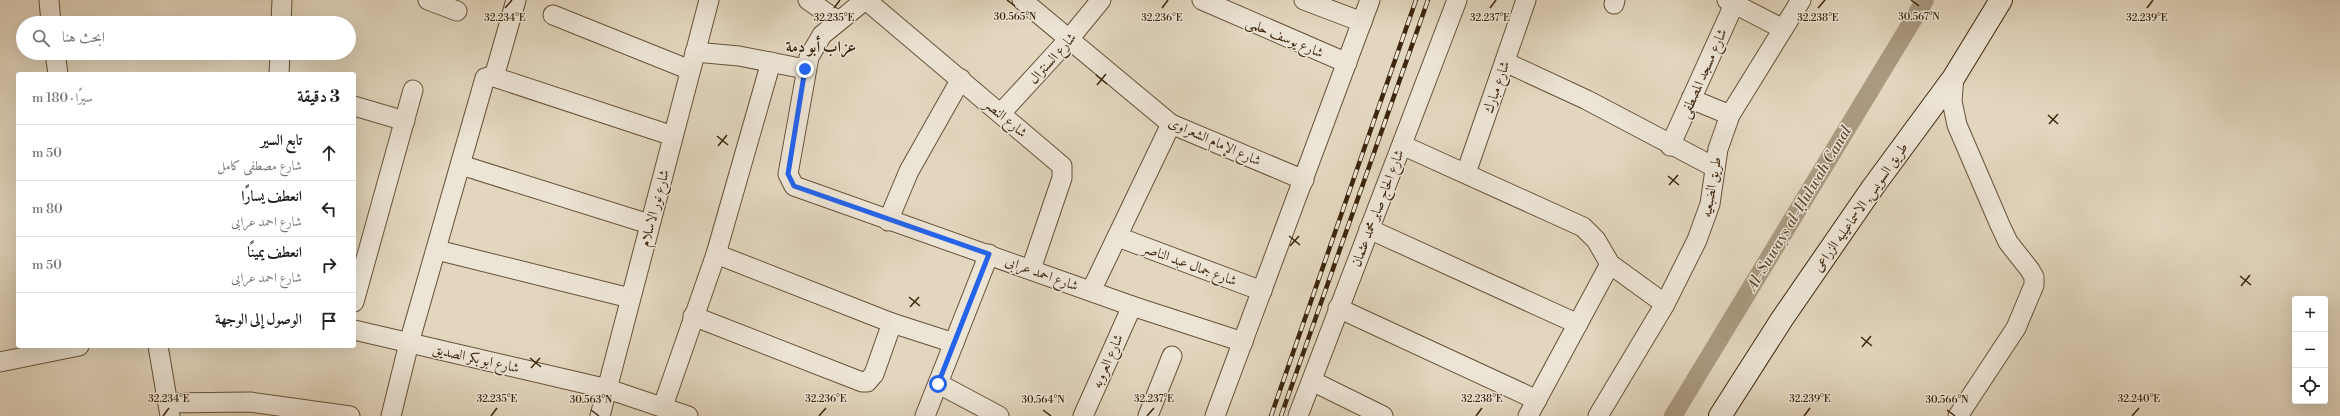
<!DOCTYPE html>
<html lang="ar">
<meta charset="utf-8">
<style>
body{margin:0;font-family:"Libre Bodoni",Amiri,serif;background:#f6f6f6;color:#202124;direction:rtl}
.controls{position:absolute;right:12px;bottom:12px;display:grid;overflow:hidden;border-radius:4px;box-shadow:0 4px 16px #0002}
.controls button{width:36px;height:36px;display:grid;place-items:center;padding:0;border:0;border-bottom:1px solid #e0e0e0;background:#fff;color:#202124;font:20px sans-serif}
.stop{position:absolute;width:12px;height:12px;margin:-9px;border:3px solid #2563eb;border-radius:50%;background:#fff}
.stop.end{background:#2563eb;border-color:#fff;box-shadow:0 1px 4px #0008}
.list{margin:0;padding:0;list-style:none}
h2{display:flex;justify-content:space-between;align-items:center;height:52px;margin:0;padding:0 16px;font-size:17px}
h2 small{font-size:13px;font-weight:400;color:#757577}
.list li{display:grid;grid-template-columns:26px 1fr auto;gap:12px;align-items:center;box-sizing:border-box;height:56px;padding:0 16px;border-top:1px solid #e0e0e0}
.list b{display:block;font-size:15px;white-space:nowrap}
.list p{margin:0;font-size:13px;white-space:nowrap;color:#757577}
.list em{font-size:13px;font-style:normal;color:#757577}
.icon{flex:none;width:22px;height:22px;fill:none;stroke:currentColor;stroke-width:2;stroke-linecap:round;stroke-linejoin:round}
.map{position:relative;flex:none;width:2340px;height:416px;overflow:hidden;direction:ltr}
.search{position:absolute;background:#fff;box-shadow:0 4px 16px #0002;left:16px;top:16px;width:340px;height:44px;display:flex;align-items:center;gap:10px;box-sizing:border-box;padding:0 14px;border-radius:22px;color:#757577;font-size:15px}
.panel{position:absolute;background:#fff;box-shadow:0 4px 16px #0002;left:16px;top:72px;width:340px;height:276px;border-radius:4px;direction:rtl}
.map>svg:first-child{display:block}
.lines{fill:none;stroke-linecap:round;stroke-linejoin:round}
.canal{stroke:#aa9a81;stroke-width:18}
.minor-casing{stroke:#665238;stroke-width:21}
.secondary-casing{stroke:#3d260c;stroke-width:24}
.minor{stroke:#ece4d5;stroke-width:19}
.secondary{stroke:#ece4d5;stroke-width:22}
.rail-casing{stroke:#3d260c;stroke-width:4.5}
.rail{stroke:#ece4d5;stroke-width:3;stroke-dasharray:9;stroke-linecap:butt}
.route{stroke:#2563eb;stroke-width:5}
.ticks{fill:none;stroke:#3d260c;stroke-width:1.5}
.labels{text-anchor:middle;stroke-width:3;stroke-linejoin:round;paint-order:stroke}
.street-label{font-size:14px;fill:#3d260c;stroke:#ece4d5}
.water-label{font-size:15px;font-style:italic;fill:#5e492f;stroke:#ece4d5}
.quarter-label{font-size:16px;font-weight:bold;fill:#3d260c;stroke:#ece4d5}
.ticks-label{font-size:10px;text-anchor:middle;fill:#3d260c;stroke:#ece4d5;stroke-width:3;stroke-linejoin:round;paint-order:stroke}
</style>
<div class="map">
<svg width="2340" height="416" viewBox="0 0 2340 416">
<rect width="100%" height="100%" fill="#e2d6be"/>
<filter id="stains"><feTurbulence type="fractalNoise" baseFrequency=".005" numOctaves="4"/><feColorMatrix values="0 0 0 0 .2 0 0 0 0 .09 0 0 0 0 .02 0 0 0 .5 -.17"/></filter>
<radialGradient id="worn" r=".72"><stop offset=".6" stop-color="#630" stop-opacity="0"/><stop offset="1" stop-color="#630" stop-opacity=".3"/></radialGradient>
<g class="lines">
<!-- canal -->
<polyline class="canal" points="1673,416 1925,0"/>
<!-- minor casing -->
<g class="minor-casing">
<g id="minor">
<polyline points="49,0 51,23"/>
<polyline points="428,0 457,11"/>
<polyline points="808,0 838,21"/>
<polyline points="865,0 822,35 809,57 788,174 794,186 1132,306 1243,342"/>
<polyline points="866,0 1062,166 1062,178 1031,269"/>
<polyline points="1022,0 1171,124 1304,180"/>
<polyline points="1202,0 1347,63"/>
<polyline points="1304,0 1362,22"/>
<polyline points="1727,0 1783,29"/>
<polyline points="1614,4 1615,0"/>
<polyline points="553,15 690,70"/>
<polyline points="281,23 282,0"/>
<polyline points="695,52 739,56 805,69"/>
<polyline points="55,53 58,74"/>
<polyline points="1505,62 1587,100 1714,167"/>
<polyline points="279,74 280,53"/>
<polyline points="494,77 516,0"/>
<polyline points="1954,77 1952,101 1957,125 2000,225 2008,242 2030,270 2034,277 2034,285 2016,328 1958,416"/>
<polyline points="1691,99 1730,115"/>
<polyline points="354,106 405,121"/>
<polyline points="1001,113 1069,39 1101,0"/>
<polyline points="1402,145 1583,227 1596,240 1610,264 1665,304"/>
<polyline points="1670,146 1736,0"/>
<polyline points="461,165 649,224"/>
<polyline points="1466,173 1526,0"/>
<polyline points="888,221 909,171 961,79"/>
<polyline points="1369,229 1578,324"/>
<polyline points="1118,237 1262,291"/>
<polyline points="437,250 630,298"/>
<polyline points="716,254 892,323 954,343"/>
<polyline points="1091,291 1171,124"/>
<polyline points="354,302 413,90"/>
<polyline points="1338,308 1537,400"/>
<polyline points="693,316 862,382 867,382 874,374 892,323"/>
<polyline points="354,330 608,389 688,416"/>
<polyline points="158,346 170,416"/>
<polyline points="0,362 79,346"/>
<polyline points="1312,381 1383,416"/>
<polyline points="939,384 999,416"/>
<polyline points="168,403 250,402 350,416"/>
<polyline points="663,406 716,254 771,62"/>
<polyline points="391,416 409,343 485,78 491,76 673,136"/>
<polyline points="600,416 709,0"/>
<polyline points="925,416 989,254"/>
<polyline points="1083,416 1132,306"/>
<polyline points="1148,416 1172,356"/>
<polyline points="1215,416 1370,0"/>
<polyline points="1298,416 1457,0"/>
<polyline points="1528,416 1610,264"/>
<polyline points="1598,416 1665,304 1697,240 1710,204 1718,149 1730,115 1801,0"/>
</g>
</g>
<!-- secondary casing -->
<g class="secondary-casing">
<polyline id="secondary" points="1720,416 1782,319 1873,187 1954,77 2001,0"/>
</g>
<!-- minor -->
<use href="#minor" class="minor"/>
<!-- secondary -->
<use href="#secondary" class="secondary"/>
<!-- rail casing -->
<g class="rail-casing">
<g id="rail">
<polyline points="1271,416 1416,0"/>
<polyline points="1281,416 1428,0"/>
</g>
</g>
<!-- rail -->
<use href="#rail" class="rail"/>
</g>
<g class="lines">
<!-- route -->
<polyline class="route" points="805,69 788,174 794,186 989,254 938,384"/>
</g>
<!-- ticks -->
<path class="ticks" d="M 1007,0 L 1015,6M 1911,0 L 1919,6M 505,8 L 512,0M 834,8 L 840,0M 1162,8 L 1168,0M 1490,8 L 1496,0M 1818,8 L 1825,0M 2147,8 L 2153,0M 1096,75 L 1107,84M 1097,85 L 1106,74M 2048,115 L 2058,124M 2049,124 L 2058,114M 717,136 L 728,145M 718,146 L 727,135M 1668,176 L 1679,185M 1669,185 L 1678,175M 1289,236 L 1300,245M 1290,246 L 1299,236M 2240,276 L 2251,285M 2241,286 L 2250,275M 909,297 L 920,306M 910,307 L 919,297M 1861,337 L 1872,346M 1862,347 L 1871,336M 530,358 L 541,367M 531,368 L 540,358M 591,410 L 599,416M 1043,410 L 1051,416M 1947,410 L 1955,416M 163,416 L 169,408M 491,416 L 497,408M 819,416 L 826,408M 1147,416 L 1154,408M 1476,416 L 1482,408M 1804,416 L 1810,408M 2132,416 L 2139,408"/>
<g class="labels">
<!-- street labels -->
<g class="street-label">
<text transform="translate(1285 37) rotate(23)" y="5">شارع يوسف حلمى</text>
<text transform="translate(1052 58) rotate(-48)" y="5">شارع السنترال</text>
<text transform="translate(1703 73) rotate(-66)" y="5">شارع مسجد المصطفى</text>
<text transform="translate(1496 87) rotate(-71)" y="5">شارع مبارك</text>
<text transform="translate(1006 118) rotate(40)" y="5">شارع النصر</text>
<text transform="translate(1215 141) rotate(24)" y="5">شارع الإمام الشعراوى</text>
<text transform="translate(1711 187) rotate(-80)" y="5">طريق الضبعيه</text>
<text transform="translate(1860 207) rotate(-55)" y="5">طريق السويس, الاسماعيليه الزراعى</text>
<text transform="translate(654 208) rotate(-75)" y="5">شارع نور الاسلام</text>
<text transform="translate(1377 208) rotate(-69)" y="5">شارع الحاج صابر محمد عثمان</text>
<text transform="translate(1190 264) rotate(20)" y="5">شارع جمال عبد الناصر</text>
<text transform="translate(1042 273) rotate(20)" y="5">شارع احمد عرابى</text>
<text transform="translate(476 358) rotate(13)" y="5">شارع ابو بكر الصديق</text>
<text transform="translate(1107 361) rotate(-66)" y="5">شارع العروبه</text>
</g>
<!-- water labels -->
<g class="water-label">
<text transform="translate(1799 208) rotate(-59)" y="5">Al-Suways al-Ḥulwah Canal</text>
</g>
<!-- quarter labels -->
<g class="quarter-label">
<text x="821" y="52">عزاب أبو دمة</text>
</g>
</g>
<g class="ticks-label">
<text x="1015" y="20">30.565°N</text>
<text x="1919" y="20">30.567°N</text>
<text x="505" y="21">32.234°E</text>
<text x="834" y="21">32.235°E</text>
<text x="1162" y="21">32.236°E</text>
<text x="1818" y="21">32.238°E</text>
<text x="1490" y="21">32.237°E</text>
<text x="2147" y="21">32.239°E</text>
<text x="169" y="402">32.234°E</text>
<text x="497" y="402">32.235°E</text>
<text x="826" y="402">32.236°E</text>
<text x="1154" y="402">32.237°E</text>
<text x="1482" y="402">32.238°E</text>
<text x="1810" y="402">32.239°E</text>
<text x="2139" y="402">32.240°E</text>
<text x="591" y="403">30.563°N</text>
<text x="1043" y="403">30.564°N</text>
<text x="1947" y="403">30.566°N</text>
</g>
<rect width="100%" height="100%" filter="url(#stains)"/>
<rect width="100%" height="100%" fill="url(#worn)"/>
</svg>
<div class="controls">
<button>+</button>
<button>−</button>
<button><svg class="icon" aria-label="locate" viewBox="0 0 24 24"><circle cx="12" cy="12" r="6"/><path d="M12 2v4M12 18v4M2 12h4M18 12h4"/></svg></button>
</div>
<div class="stop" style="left:938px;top:384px"></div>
<div class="stop end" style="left:805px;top:69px"></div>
<div class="search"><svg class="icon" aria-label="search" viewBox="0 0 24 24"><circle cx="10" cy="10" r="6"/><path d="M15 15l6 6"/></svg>ابحث هنا</div>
<section class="panel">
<h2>3 دقيقة<small>سيرًا · 180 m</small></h2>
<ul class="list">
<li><svg class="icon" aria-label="ahead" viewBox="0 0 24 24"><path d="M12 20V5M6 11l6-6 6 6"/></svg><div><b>تابع السير</b><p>شارع مصطفى كامل</p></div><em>50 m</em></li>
<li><svg class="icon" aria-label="left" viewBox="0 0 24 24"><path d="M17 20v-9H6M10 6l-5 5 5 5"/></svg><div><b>انعطف يسارًا</b><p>شارع احمد عرابى</p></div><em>80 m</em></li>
<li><svg class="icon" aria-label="right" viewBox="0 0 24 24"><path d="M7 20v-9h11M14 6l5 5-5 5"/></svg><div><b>انعطف يمينًا</b><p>شارع احمد عرابى</p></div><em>50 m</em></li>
<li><svg class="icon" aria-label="arrive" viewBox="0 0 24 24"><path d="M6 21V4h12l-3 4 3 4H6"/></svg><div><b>الوصول إلى الوجهة</b></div></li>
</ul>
</section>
</div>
